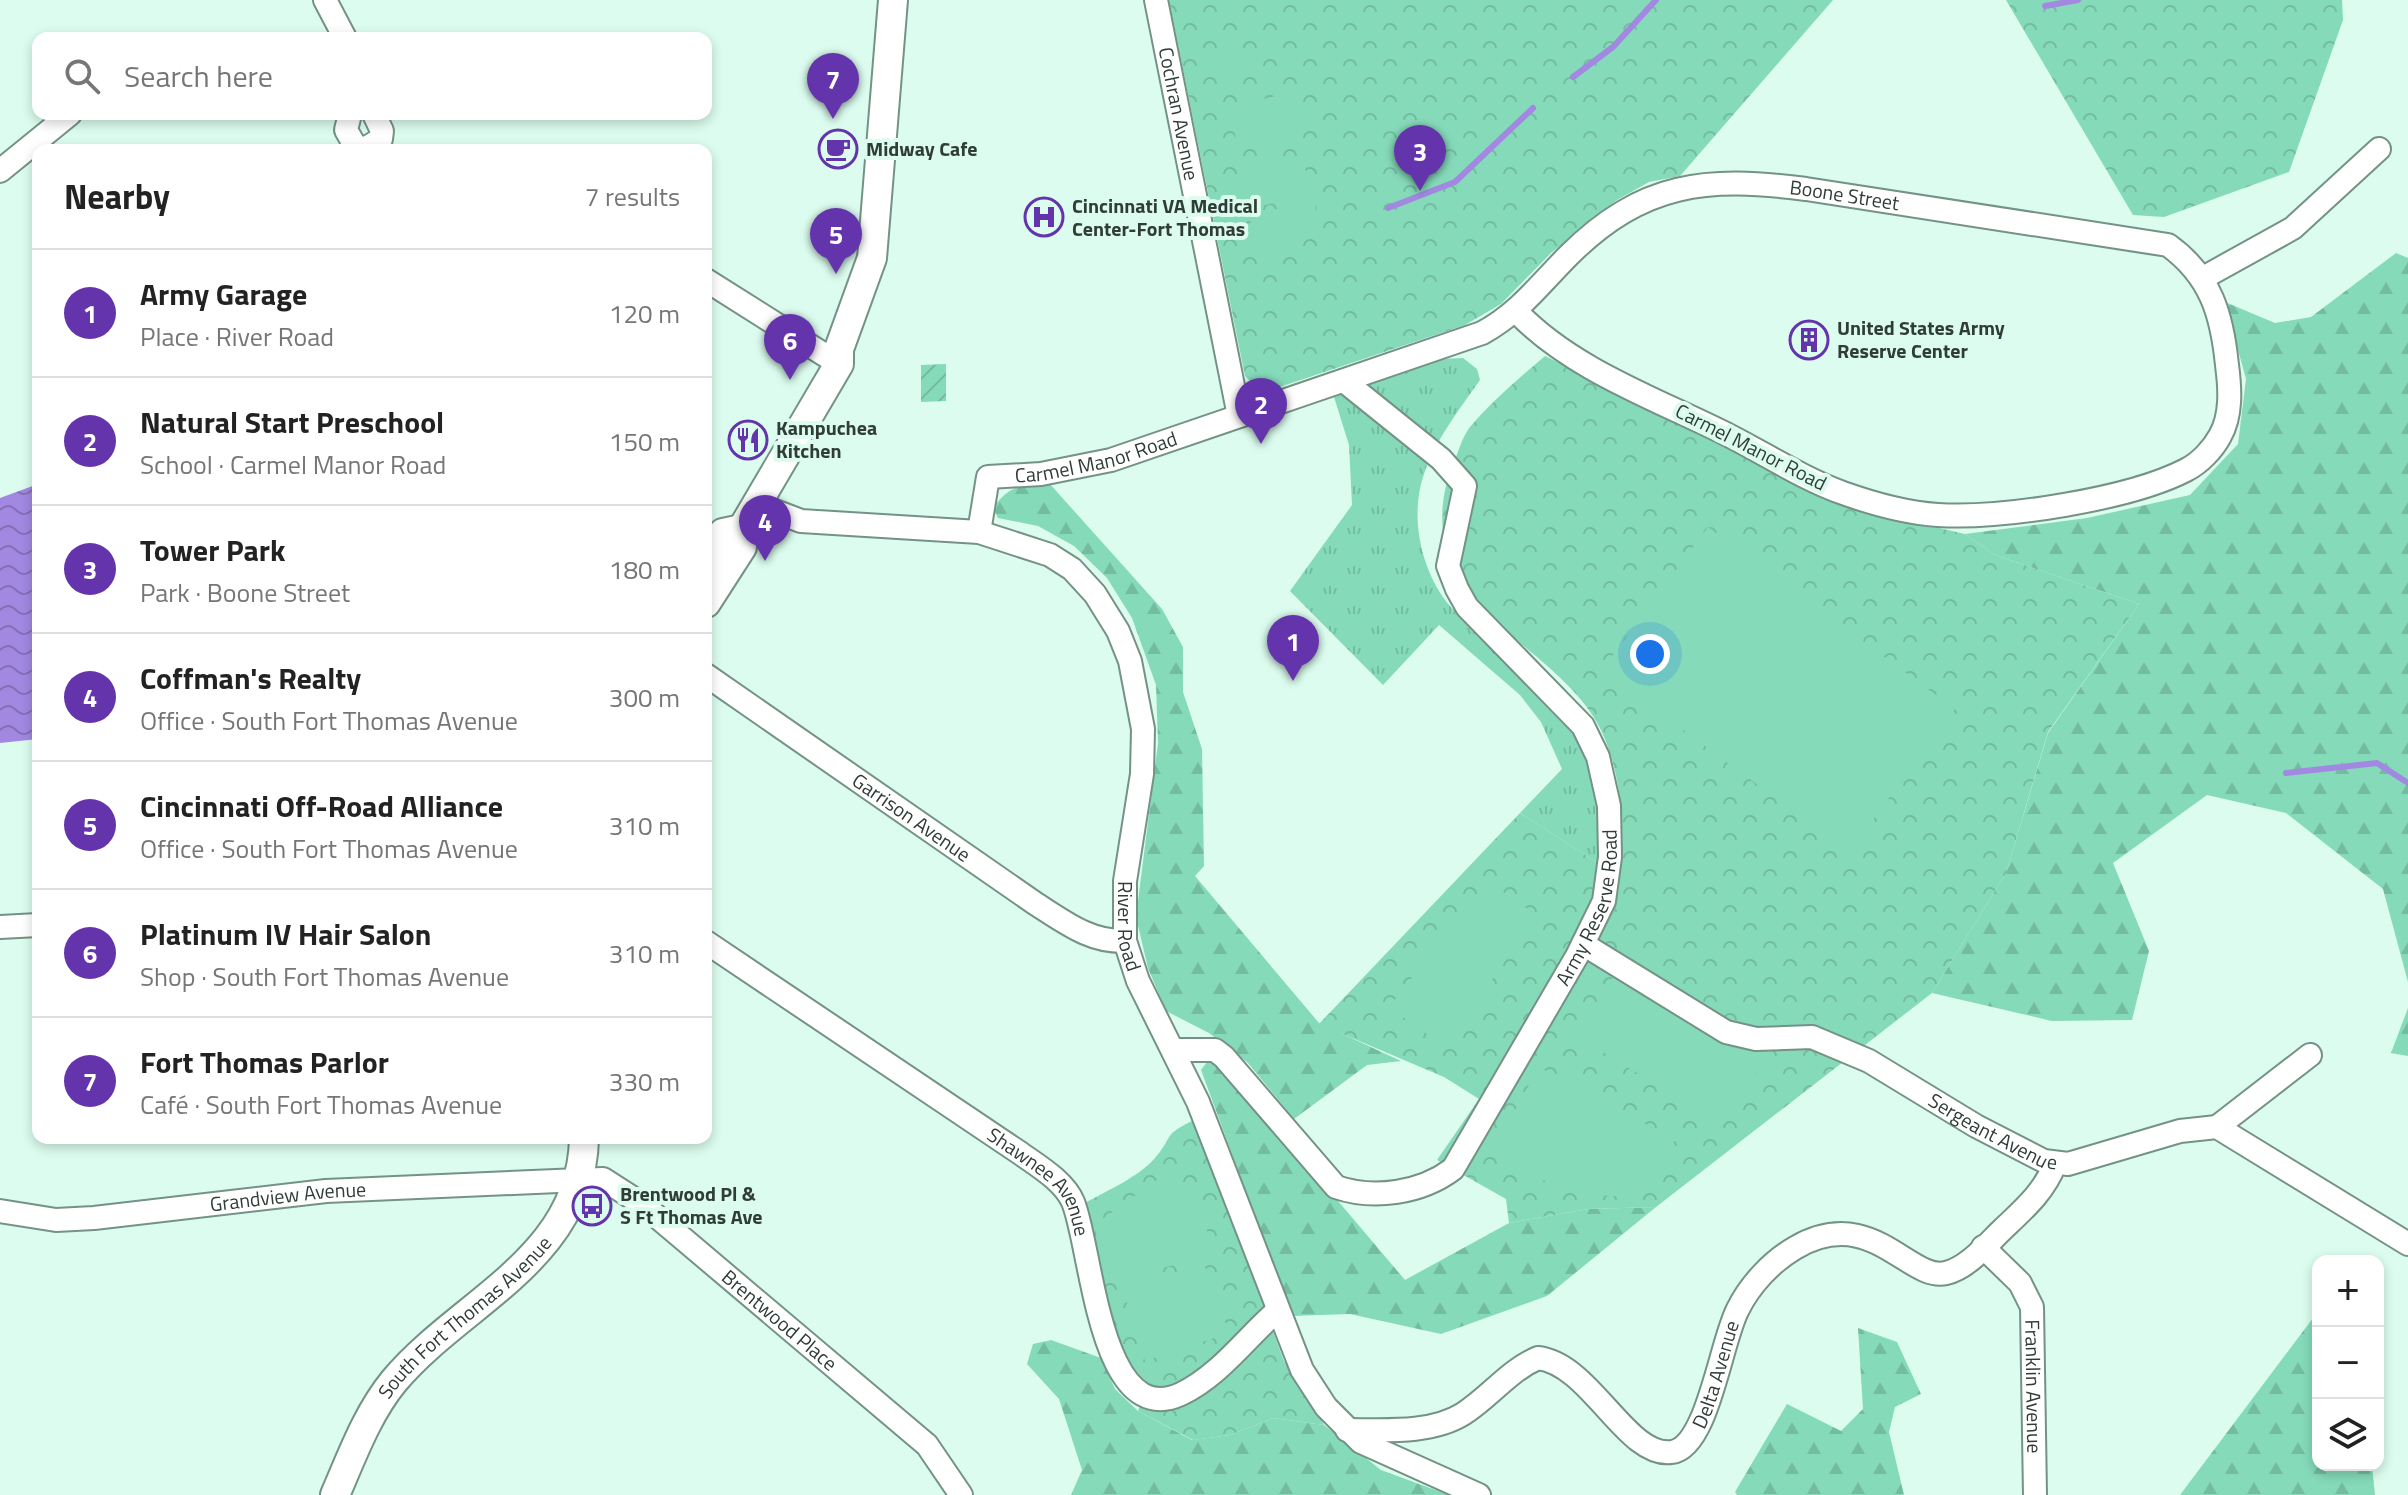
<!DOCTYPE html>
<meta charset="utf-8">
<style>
body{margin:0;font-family:"Titillium Web",sans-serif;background:#f6f6f6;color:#222}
.controls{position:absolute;right:24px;bottom:24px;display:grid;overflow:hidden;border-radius:16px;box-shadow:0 4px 12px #0003}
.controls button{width:72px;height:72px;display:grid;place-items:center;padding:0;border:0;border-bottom:2px solid #e0e0e0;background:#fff;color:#222;font:40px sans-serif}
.you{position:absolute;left:1650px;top:654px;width:28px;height:28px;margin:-20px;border:6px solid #fff;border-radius:50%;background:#1a73e8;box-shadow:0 0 0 12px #1a73e833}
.badge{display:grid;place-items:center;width:52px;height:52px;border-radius:50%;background:#6334ab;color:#fff;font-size:26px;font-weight:700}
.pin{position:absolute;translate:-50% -66px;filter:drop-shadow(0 2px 4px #0008)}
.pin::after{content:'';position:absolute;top:42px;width:28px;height:24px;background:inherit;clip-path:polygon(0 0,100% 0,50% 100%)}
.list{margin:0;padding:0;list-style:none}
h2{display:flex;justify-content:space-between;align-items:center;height:104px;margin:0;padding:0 32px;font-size:34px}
h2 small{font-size:26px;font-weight:400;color:#767676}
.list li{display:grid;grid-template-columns:52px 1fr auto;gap:24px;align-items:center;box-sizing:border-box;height:128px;padding:0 32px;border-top:2px solid #e0e0e0}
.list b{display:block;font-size:30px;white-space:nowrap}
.list p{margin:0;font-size:26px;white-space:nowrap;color:#767676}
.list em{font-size:26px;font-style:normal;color:#767676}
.icon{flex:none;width:44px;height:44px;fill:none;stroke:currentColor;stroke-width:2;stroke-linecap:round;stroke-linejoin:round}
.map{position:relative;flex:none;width:2408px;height:1495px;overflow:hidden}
.search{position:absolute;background:#fff;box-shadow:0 4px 12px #0003;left:32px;top:32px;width:680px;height:88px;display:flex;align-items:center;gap:20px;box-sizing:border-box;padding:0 28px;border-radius:16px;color:#767676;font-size:30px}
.panel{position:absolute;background:#fff;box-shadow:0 4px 12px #0003;left:32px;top:144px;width:680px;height:1000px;border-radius:16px}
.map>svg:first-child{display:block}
.grass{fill:url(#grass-tufts)}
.forest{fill:url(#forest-firs)}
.park{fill:url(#park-crowns)}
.garden{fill:url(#garden-furrows)}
.pitch{fill:#85daba}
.water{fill:url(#water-waves)}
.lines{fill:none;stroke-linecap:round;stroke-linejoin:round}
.stream{stroke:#a288e1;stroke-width:6}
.minor-casing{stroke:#749285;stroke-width:26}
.major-casing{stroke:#749285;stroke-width:32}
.minor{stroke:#fff;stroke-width:22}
.major{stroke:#fff;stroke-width:28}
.labels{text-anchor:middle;stroke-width:8;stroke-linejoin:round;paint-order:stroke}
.street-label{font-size:20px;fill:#303c37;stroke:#dbfcee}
.poi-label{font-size:20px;font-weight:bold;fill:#303c37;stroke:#dbfcee;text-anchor:start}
</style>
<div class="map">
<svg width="2408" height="1495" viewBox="0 0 2408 1495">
<defs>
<pattern id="grass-tufts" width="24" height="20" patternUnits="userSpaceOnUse" patternTransform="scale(2)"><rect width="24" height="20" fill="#85daba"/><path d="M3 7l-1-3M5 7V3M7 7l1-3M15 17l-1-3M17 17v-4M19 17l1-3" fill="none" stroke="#73bca0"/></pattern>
<pattern id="forest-firs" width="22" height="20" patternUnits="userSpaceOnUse" patternTransform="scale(2)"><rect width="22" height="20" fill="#85daba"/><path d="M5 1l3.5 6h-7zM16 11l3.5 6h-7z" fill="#73bca0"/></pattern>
<pattern id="park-crowns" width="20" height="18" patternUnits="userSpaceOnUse" patternTransform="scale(2)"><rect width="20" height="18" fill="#85daba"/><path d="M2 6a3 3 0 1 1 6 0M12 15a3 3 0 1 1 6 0" fill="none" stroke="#73bca0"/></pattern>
<pattern id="garden-furrows" width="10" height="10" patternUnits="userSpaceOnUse" patternTransform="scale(2)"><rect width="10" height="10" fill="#85daba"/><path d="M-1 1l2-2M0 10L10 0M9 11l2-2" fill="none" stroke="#73bca0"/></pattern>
<pattern id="water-waves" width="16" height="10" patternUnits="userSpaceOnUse" patternTransform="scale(2)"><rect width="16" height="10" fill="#a288e1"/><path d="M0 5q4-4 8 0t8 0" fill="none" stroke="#8470b7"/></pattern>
</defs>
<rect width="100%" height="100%" fill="#dbfcee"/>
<!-- grass -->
<path class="grass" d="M 1463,358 L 1477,369 L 1480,380 C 1459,410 1436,439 1424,474 C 1409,516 1421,572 1450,606 C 1488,650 1541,682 1573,732 C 1603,777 1605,814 1601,865 L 1520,813 L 1562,769 L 1541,722 L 1520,695 L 1439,625 L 1383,685 L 1290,591 L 1352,505 L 1349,445 L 1334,397 L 1439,359 Z"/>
<!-- forest -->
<g class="forest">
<polygon points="2396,253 2408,258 2408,982 2383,889 2286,813 2207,795 2113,863 2149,951 2132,1020 2052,1021 1932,993 2006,873 2048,733 2139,604 1995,555 1965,534 2087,518 2190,495 2238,444 2246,379 2225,302 2275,323 2311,317"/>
<path d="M 1049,483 L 1162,609 L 1183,647 L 1183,692 L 1202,749 L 1204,866 L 1195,876 L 1319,1023 L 1401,1061 L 1367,1065 L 1294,1119 L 1248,1063 L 1209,1033 L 1166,1011 L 1148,968 L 1136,917 L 1158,743 L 1156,685 L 1132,618 L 1107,578 L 1074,546 L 1038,526 L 998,518 L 993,508 C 1009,485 1022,485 1049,483 Z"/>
<polygon points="2408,1008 2408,1056 2391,1053"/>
<polygon points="1210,1058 1226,1069 1405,1280 1509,1223 1588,1209 1656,1207 1547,1296 1441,1334 1350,1314 1292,1316 1201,1070"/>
<polygon points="2313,1318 2318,1326 2318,1465 2372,1465 2375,1495 2180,1495"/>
<polygon points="1858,1328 1897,1342 1921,1394 1895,1407 1889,1432 1904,1495 1737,1495 1735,1492 1787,1404 1841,1431 1863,1409"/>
<polygon points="1051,1340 1101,1358 1115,1389 1138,1411 1192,1440 1230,1435 1273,1418 1324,1425 1381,1470 1449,1495 1071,1495 1082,1470 1059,1399 1027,1364 1033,1344"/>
</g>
<!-- park -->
<g class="park">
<polygon points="1169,0 1833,0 1680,176 1649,182 1617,200 1551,253 1501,304 1465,325 1262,393 1245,376"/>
<polygon points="2006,0 2342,0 2343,20 2289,172 2164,217 2133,215"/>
<path d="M 1545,356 L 1862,510 L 1965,534 L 1995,555 L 2139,604 L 2048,732 L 2006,873 L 1932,993 L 1656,1207 L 1588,1209 L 1509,1223 L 1506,1199 L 1437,1160 L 1479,1099 L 1444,1077 L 1319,1024 L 1520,813 L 1601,865 L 1618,872 C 1626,826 1621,773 1601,730 C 1578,683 1523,649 1487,614 C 1442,570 1430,517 1455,460 C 1459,449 1463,436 1470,427 C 1492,401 1519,378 1545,356 Z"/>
<path d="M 1194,1120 L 1284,1361 L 1324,1425 L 1273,1418 L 1230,1435 L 1193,1440 L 1138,1411 L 1146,1390 L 1116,1347 L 1085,1203 C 1108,1190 1137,1178 1155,1158 C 1175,1135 1161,1136 1194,1120 Z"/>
</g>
<!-- garden -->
<polygon class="garden" points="946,364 946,401 921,402 921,365"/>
<!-- pitch -->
<g class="pitch">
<polygon points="1234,52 1241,84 1224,88 1217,56"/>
<polygon points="1295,92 1303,135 1238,148 1229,106"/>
<polygon points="1303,159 1311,195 1246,209 1239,173"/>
<polygon points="1314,201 1322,236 1257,251 1249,215"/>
<polygon points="1708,527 1955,709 1849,852 1602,670"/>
<polygon points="1487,881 1537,915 1445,1047 1389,1007"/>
<polygon points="1622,962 1769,1053 1723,1126 1577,1036"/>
<polygon points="1539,1067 1675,1140 1638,1198 1571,1193 1490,1155"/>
<polygon points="1165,1174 1177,1175 1219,1253 1107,1283 1094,1225"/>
<polygon points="1204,1264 1229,1333 1145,1361 1123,1291"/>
</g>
<!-- water -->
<polygon class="water" points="38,484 38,739 0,743 0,498"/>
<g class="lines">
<!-- stream -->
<g class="stream">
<polyline points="2045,6 2078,0"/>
<polyline points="1573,77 1613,47 1656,0"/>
<polyline points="1388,208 1455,182 1533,108"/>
<polyline points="2286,773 2377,763 2408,783"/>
</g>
<!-- minor casing -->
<g class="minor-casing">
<g id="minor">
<polyline points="325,0 345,38"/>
<path id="s1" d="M 1156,0 L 1239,416"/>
<polyline points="350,114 346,130 354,144 363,150 381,139 382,131 374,114"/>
<polyline points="0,171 70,114"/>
<polyline points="2203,278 2293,228 2379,149"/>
<polyline points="706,280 839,364"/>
<path id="s2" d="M 759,505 L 801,521 L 979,532 L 1050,555 L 1072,569 L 1095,594 L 1118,631 L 1130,661 L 1143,729 L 1142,774 L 1125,881 L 1125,941 L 1138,981 L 1198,1102 L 1302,1370 L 1326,1407 L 1361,1442 L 1479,1495"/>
<path id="s3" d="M 979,532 L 988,477 L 1041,474 L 1111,460 L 1482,333 C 1519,313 1540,284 1569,255 C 1643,182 1706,176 1806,189 L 2168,245 C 2211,276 2222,315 2227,365 C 2230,388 2232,415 2220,436 C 2213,449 2200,463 2186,470 C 2130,499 2002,519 1938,515 C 1908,513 1871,503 1843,493 C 1804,479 1767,455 1730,436 C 1659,400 1572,370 1517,312"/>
<path id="s4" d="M 706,675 L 1036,904 C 1066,923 1090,942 1125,941"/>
<polyline points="0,927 38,925"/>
<path id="s5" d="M 706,942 L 1020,1153 C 1038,1166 1064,1181 1073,1202 C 1092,1247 1099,1432 1181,1394 C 1219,1376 1246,1338 1277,1311"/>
<path id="s6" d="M 1583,944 L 1726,1032 L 1756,1039 L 1812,1037 L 1869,1061 L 1976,1126 L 2044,1161 L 2068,1164 L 2180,1131 L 2217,1127 L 2408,1244"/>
<path id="s7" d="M 1174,1050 L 1215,1050 L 1224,1057 L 1336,1187 C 1374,1200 1421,1193 1453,1169 L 1577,956 L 1604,901 L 1610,857 L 1609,806 L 1598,757 L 1583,726 L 1467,607 L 1457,589 L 1448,566 L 1465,486 L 1441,459 L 1344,381"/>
<polyline points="2217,1127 2310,1055"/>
<path id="s8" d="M 0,1211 L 56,1220 L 94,1218 L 326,1191 L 603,1179 L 642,1204 L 927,1445 L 961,1495"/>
<path id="s9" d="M 1983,1247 L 2020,1283 L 2032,1307 L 2035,1495"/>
<path id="s10" d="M 1347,1430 C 1384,1430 1431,1434 1463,1414 C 1490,1397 1508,1371 1538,1358 C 1591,1364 1627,1459 1672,1452 C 1708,1447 1721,1340 1738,1309 C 1750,1285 1771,1262 1795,1248 C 1871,1203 1909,1282 1946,1273 C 1968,1268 1987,1244 2003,1229 C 2024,1209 2044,1192 2055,1164"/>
</g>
</g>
<!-- major casing -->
<g class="major-casing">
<g id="major">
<polyline points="706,559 723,533 742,529"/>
<polyline points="706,603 742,547 742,529 839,364 839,349 872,258 893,0"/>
<path id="s11" d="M 335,1495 C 352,1456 367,1414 394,1381 C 460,1302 582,1259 584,1138"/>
</g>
</g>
<!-- minor -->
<use href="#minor" class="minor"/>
<!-- major -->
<use href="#major" class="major"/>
</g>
<!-- icons -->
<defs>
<g id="cafe-ring" transform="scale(2)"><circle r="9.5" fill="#dbfcee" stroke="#6334ab" stroke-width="1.5"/><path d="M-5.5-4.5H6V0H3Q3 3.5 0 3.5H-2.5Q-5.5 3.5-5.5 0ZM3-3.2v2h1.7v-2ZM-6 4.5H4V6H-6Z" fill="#6334ab"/></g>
<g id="hospital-ring" transform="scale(2)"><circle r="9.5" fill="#dbfcee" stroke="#6334ab" stroke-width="1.5"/><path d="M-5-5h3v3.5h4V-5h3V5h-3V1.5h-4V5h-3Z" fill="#6334ab"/></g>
<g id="building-ring" transform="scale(2)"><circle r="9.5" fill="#dbfcee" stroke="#6334ab" stroke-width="1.5"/><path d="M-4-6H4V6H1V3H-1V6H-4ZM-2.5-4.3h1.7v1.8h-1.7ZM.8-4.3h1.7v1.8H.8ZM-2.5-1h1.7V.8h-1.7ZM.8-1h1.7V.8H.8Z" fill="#6334ab"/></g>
<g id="restaurant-ring" transform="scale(2)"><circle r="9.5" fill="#dbfcee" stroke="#6334ab" stroke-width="1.5"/><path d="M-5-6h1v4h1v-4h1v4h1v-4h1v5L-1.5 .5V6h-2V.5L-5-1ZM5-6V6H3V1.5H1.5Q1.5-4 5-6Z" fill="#6334ab"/></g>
<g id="bus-ring" transform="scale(2)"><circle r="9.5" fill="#dbfcee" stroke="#6334ab" stroke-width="1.5"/><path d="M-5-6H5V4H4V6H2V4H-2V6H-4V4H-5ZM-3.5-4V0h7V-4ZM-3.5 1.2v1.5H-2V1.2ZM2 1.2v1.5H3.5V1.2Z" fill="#6334ab"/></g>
</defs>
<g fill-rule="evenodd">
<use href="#cafe-ring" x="838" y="149"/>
<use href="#hospital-ring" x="1044" y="217"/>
<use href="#building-ring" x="1809" y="340"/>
<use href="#restaurant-ring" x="748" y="440"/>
<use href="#bus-ring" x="592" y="1206"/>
</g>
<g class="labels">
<!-- street labels -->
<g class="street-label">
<text dy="7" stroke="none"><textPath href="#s1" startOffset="116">Cochran Avenue</textPath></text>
<text dy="7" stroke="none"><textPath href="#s3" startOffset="986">Boone Street</textPath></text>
<text transform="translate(1751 447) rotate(27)" y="7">Carmel Manor Road</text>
<text dy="7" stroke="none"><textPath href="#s3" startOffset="166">Carmel Manor Road</textPath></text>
<text dy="7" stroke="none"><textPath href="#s4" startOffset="250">Garrison Avenue</textPath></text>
<text dy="7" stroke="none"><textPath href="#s7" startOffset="644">Army Reserve Road</textPath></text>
<text dy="7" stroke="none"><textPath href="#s2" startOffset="702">River Road</textPath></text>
<text dy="7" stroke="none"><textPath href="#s6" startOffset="460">Sergeant Avenue</textPath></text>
<text dy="7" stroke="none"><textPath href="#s5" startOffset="414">Shawnee Avenue</textPath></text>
<text dy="7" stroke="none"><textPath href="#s8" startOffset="290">Grandview Avenue</textPath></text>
<text dy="7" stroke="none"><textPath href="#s11" startOffset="224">South Fort Thomas Avenue</textPath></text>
<text dy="7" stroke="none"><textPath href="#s8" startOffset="832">Brentwood Place</textPath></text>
<text dy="7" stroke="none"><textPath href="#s10" startOffset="474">Delta Avenue</textPath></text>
<text dy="7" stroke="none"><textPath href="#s9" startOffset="158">Franklin Avenue</textPath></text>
</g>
<!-- poi labels -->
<g class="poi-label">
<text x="866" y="156">Midway Cafe</text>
<text x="1072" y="213">Cincinnati VA Medical<tspan x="1072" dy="23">Center-Fort Thomas</tspan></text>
<text x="1837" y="335">United States Army<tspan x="1837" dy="23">Reserve Center</tspan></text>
<text x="776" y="435">Kampuchea<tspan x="776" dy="23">Kitchen</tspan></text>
<text x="620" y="1201">Brentwood Pl &amp;<tspan x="620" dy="23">S Ft Thomas Ave</tspan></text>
</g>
</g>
</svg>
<div class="controls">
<button>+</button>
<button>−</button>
<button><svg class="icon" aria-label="layers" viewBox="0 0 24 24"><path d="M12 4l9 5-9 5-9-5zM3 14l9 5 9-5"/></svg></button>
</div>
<div class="you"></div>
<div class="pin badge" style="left:1293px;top:681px">1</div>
<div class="pin badge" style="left:1261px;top:444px">2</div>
<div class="pin badge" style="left:1420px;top:191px">3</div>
<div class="pin badge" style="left:765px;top:561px">4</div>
<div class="pin badge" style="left:836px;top:274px">5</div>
<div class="pin badge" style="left:790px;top:380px">6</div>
<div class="pin badge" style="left:833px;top:119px">7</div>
<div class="search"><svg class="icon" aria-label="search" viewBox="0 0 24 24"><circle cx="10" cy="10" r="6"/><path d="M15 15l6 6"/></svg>Search here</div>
<section class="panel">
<h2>Nearby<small>7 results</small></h2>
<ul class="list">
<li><span class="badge">1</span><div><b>Army Garage</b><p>Place · River Road</p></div><em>120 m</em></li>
<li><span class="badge">2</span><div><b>Natural Start Preschool</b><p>School · Carmel Manor Road</p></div><em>150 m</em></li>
<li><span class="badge">3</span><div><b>Tower Park</b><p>Park · Boone Street</p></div><em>180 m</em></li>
<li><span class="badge">4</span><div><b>Coffman's Realty</b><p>Office · South Fort Thomas Avenue</p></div><em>300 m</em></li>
<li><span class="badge">5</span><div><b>Cincinnati Off-Road Alliance</b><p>Office · South Fort Thomas Avenue</p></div><em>310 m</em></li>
<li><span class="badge">6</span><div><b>Platinum IV Hair Salon</b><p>Shop · South Fort Thomas Avenue</p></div><em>310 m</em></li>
<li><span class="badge">7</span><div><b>Fort Thomas Parlor</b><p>Café · South Fort Thomas Avenue</p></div><em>330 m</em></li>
</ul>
</section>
</div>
